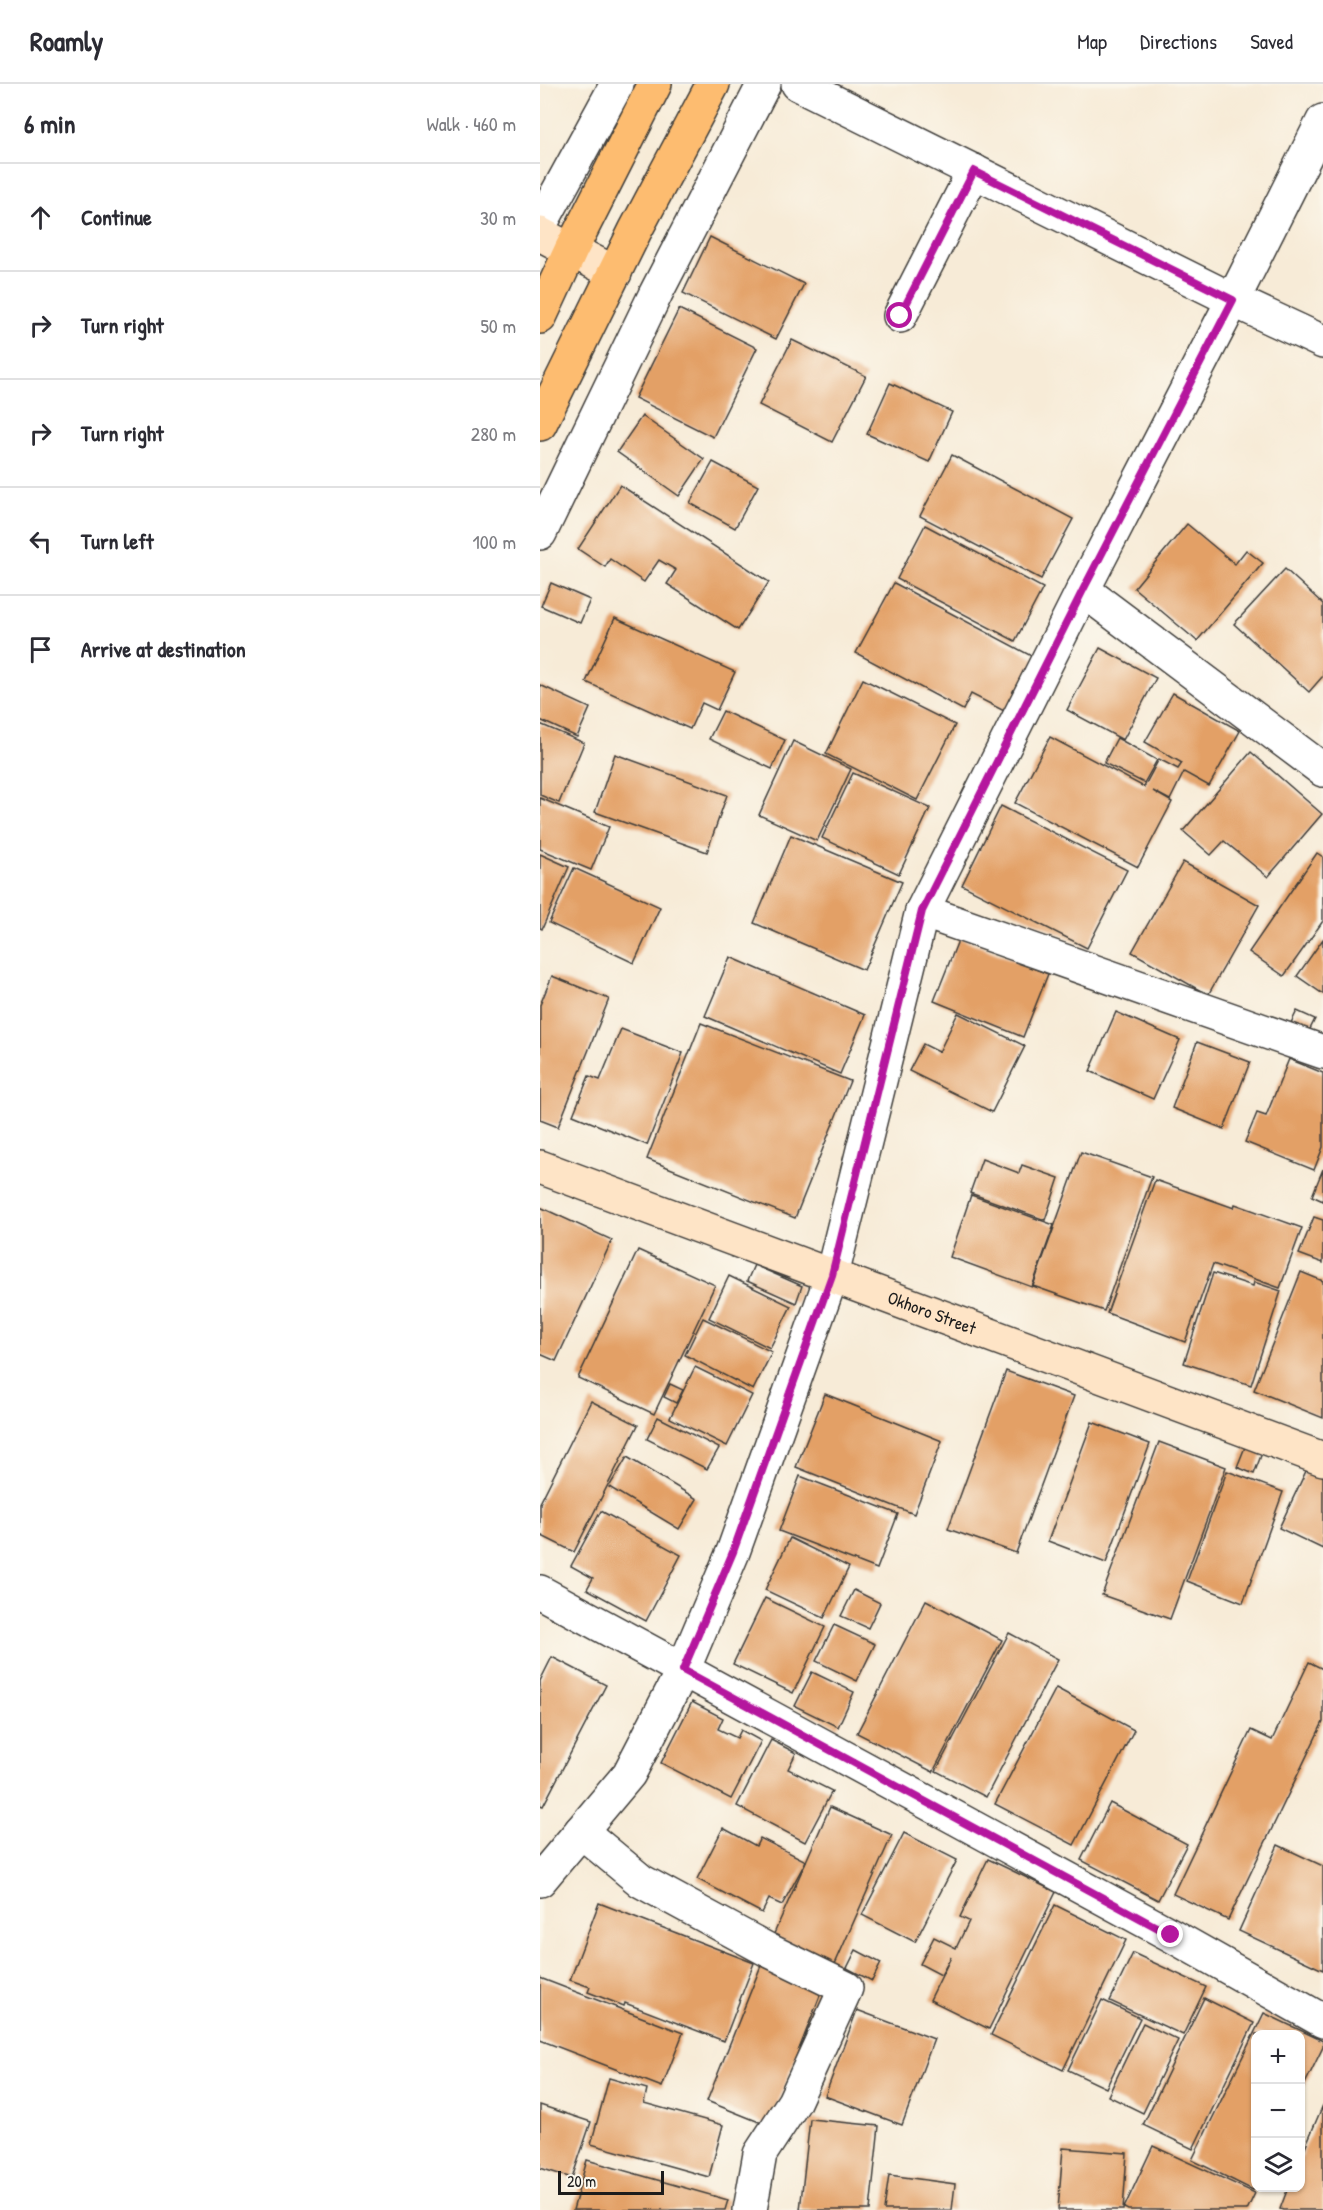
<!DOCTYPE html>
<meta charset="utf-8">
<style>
body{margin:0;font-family:"Patrick Hand",sans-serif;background:#f7f7f7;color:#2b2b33}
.controls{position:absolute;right:18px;bottom:18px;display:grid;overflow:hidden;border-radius:12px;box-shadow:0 2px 4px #0004}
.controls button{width:54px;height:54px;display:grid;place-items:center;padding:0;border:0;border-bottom:2px solid #e1e1e2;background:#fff;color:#2b2b33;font:30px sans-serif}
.scale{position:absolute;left:18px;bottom:15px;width:106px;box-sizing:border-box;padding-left:6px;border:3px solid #1c1c1c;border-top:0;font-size:16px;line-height:21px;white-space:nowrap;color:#1c1c1c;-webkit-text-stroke:4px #fbf7ec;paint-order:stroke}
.stop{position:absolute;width:18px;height:18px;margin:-14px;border:4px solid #b5179e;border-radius:50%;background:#fff}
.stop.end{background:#b5179e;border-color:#fff;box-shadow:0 2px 6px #0008}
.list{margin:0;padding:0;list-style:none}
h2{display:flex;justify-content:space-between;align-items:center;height:78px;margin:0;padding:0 24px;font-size:26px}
h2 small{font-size:20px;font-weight:400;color:#7c7c81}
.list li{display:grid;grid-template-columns:39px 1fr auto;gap:18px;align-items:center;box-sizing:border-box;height:108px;padding:0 24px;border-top:2px solid #e1e1e2}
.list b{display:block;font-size:22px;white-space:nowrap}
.list em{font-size:20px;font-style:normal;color:#7c7c81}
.icon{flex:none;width:33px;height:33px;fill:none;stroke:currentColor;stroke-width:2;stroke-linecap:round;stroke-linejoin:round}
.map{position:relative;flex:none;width:783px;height:2126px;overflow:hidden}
header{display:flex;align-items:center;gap:36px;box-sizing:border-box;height:84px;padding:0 30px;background:#fff;border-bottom:2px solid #e1e1e2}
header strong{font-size:28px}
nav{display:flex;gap:33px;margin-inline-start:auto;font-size:21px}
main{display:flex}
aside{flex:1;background:#fff}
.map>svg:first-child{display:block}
.building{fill:#e3a066}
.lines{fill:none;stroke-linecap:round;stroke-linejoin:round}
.street-casing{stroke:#3d3b38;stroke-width:36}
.secondary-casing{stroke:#3d3b38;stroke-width:36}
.highway-casing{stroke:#3d3b38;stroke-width:36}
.street{stroke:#fff;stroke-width:33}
.secondary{stroke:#fee4c6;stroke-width:33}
.highway{stroke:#fdbc70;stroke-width:33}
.route{stroke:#b5179e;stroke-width:8}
.labels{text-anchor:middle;stroke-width:4.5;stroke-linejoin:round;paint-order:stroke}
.street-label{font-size:18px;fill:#1c1c1c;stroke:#fbf7ec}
</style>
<header>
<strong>Roamly</strong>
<nav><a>Map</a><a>Directions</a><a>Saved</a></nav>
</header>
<main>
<aside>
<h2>6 min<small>Walk · 460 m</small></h2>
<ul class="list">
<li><svg class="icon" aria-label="ahead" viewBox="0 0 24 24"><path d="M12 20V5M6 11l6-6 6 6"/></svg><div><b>Continue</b></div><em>30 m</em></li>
<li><svg class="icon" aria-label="right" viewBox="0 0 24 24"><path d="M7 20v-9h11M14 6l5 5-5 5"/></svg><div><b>Turn right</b></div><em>50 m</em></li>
<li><svg class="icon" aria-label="right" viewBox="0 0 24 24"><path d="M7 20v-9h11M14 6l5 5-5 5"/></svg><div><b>Turn right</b></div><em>280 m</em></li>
<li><svg class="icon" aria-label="left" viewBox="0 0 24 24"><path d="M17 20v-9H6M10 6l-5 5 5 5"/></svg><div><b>Turn left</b></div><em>100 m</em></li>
<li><svg class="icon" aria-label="arrive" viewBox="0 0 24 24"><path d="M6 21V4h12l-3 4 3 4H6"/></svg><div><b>Arrive at destination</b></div></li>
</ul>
</aside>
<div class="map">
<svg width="783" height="2126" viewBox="0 0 783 2126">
<rect width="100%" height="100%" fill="#fbf7ec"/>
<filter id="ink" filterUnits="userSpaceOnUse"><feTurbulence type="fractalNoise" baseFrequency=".0167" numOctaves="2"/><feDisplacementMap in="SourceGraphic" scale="12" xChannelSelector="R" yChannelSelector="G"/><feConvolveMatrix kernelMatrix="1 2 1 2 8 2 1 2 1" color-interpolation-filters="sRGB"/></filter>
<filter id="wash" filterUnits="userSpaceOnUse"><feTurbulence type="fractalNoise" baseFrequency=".008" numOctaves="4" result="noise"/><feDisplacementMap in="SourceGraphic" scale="24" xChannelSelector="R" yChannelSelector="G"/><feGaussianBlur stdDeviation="1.35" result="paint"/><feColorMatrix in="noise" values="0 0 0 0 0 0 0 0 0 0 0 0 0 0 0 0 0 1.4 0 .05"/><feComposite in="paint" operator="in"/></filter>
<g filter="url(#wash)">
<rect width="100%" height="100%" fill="#f7ebd7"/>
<g id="blocks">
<!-- building -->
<g class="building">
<polygon points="170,153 264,200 236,255 143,209"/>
<polygon points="139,225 217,264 173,353 95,314"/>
<polygon points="252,256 326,292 292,358 219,321"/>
<polygon points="350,299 412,328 389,378 327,350"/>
<polygon points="102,332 164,375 139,412 77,368"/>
<polygon points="412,371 533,435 501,495 380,432"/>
<polygon points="173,378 218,402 195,444 150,419"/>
<polygon points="80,401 229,498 198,546 127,500 136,486 119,476 104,498 70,475 65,483 38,465"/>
<polygon points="647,440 695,480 706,466 723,479 657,557 594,504"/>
<polygon points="385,441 503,504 475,557 357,495"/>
<polygon points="745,485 783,520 783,592 769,608 694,540"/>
<polygon points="11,499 50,516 40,539 1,522"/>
<polygon points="354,499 499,576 470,630 431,610 423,626 316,569"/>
<polygon points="75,534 195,588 177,626 162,619 150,645 46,598"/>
<polygon points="560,564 616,594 583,656 527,626"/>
<polygon points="323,595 415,641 377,716 286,670"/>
<polygon points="0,601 50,624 37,653 0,636"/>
<polygon points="633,609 700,647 669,702 644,688 630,716 613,707 632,718 598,783 475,719 510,653 604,703 619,675 638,685 642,679 605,658"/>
<polygon points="183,627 245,656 232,685 169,655"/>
<polygon points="0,640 44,659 19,719 0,711"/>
<polygon points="577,654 617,676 604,699 564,679"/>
<polygon points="253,657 311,685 277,757 219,731"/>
<polygon points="711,668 782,730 728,793 684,757 671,771 643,747"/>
<polygon points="75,670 187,711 167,768 55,728"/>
<polygon points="313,689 390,724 359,790 282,754"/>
<polygon points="0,714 69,743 51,786 0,765"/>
<polygon points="461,722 587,786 547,864 422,801"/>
<polygon points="251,751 362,798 324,886 214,839"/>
<polygon points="777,769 783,773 783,837 744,892 709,868"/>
<polygon points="0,770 29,783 2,845 0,844"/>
<polygon points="643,778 719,821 668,911 592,868"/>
<polygon points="34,784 120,823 94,879 9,839"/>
<polygon points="419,854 508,890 483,953 394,917"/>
<polygon points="783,855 783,910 757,892"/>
<polygon points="190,873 325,931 300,990 165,932"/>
<polygon points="12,892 69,915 18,1043 0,1036 0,921"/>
<polygon points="757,927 775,935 767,951 749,943"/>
<polygon points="576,928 640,956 613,1015 550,987"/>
<polygon points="418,929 485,962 452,1028 369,987 383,960 399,968"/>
<polygon points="161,939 310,997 255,1134 107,1075"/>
<polygon points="81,945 143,969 107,1061 33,1031 49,992 60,996"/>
<polygon points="657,958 710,978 684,1045 632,1024"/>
<polygon points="749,975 783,989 783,1063 774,1086 705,1058 717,1029 726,1032"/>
<polygon points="541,1068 612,1093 564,1227 493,1202"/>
<polygon points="442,1075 479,1089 482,1081 519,1094 505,1136 430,1109"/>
<polygon points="783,1085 783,1117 772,1112"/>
<polygon points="615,1096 694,1124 695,1120 762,1144 740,1204 673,1180 645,1258 567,1229"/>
<polygon points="431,1111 514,1141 492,1203 410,1173"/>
<polygon points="0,1123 72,1156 16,1277 0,1270"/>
<polygon points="774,1133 783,1136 783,1179 759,1170"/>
<polygon points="98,1166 175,1201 114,1330 38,1294"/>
<polygon points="214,1181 262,1202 256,1219 207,1197"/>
<polygon points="761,1188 783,1197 783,1334 714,1306"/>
<polygon points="673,1189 713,1202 714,1198 741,1207 711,1301 644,1279"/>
<polygon points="189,1192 251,1222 230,1264 169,1234"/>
<polygon points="163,1234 232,1268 213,1306 145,1271"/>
<polygon points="155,1283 212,1311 187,1362 130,1334"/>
<polygon points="466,1287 534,1312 476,1469 408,1445"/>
<polygon points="130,1300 143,1306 136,1319 124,1313"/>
<polygon points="285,1310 402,1357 374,1430 256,1383"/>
<polygon points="51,1317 98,1341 34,1468 0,1451 0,1419"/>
<polygon points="118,1333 179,1364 167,1385 107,1355"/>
<polygon points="552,1338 610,1360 566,1479 508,1457"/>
<polygon points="619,1358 686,1383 630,1535 562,1511"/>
<polygon points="705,1363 722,1369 714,1390 697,1383"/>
<polygon points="87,1373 157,1415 139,1445 69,1403"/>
<polygon points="767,1385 783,1392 783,1465 739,1444"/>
<polygon points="687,1387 743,1408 703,1519 647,1497"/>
<polygon points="260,1392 358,1430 337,1485 239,1447"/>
<polygon points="61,1427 141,1471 106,1537 47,1505 53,1494 31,1482"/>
<polygon points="250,1454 309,1483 284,1534 225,1506"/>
<polygon points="314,1506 340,1519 328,1544 301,1532"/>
<polygon points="225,1514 285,1543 253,1609 193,1580"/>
<polygon points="386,1516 462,1556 393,1688 317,1649"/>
<polygon points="294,1541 335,1560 317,1597 276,1577"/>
<polygon points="469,1549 518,1575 446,1713 396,1687"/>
<polygon points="12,1573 66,1601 3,1722 0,1721 0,1597"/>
<polygon points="769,1578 783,1585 783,1638 688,1836 633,1810 711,1646 732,1656"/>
<polygon points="272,1588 314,1608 298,1643 255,1622"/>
<polygon points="516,1604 594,1646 534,1761 455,1720"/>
<polygon points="152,1618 183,1634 178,1645 197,1654 201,1646 221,1657 191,1715 121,1679"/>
<polygon points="231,1656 256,1669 248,1685 292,1707 265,1758 197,1722"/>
<polygon points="570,1719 647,1760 618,1816 541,1776"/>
<polygon points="290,1723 352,1751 295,1880 233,1852"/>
<polygon points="183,1744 216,1762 220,1754 266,1777 242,1821 229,1815 222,1829 157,1795"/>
<polygon points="364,1749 417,1776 375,1858 322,1831"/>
<polygon points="738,1761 783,1782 783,1886 699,1847"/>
<polygon points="448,1775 516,1808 449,1945 390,1916 411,1873 401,1891 380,1880 394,1853 416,1864 429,1837 420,1833"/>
<polygon points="59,1819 214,1879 184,1957 85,1919 84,1922 48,1908 50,1903 30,1896"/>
<polygon points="515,1821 586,1856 523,1986 451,1951"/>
<polygon points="316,1866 341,1879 332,1897 307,1884"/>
<polygon points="593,1869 666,1903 643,1951 570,1917"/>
<polygon points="222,1879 283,1904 229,2042 167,2017"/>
<polygon points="0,1894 143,1949 122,2003 0,1956"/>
<polygon points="664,1914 714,1939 653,2065 603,2041"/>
<polygon points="562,1916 600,1934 566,2004 528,1986"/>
<polygon points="317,1926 394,1955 362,2041 285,2012"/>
<polygon points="724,1929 783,1957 783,1963 760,2010 760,1950 716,1950 716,2102 713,2106 652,2076"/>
<polygon points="603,1939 638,1956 603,2029 568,2012"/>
<polygon points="69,1994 107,2005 104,2019 183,2041 169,2093 51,2060"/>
<polygon points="0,2021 51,2038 32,2094 0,2084"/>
<polygon points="783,2021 783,2126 743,2126 740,2125 748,2104 760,2104 760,2075"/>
<polygon points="270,2035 339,2042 330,2126 260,2126"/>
<polygon points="613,2062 715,2109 707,2126 588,2126 584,2124"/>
<polygon points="523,2064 587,2069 583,2126 518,2126"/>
<polygon points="47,2076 188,2116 185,2126 33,2126"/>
<polygon points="349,2091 415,2100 412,2126 344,2126"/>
</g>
</g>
</g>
<g filter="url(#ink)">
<use href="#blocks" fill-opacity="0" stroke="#3d3b38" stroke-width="1.5"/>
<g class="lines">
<!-- street casing -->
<g class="street-casing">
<g id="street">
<polyline points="258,0 693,216 783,258"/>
<polyline points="0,141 77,0"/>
<polyline points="360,232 434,87"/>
<polyline points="0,449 116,209 224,0"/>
<polyline points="543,506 783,686"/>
<polyline points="382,827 783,968"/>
<polyline points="0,1508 631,1851 783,1937"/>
<polyline points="41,1747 101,1797 228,1866 306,1904 254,2018 220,2070 210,2126"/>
<polyline points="0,1796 89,1690 143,1586 193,1468 292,1191 382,827 543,506 693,216 783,37"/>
</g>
</g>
<!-- secondary casing -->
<g class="secondary-casing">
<g id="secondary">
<polyline points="0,150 75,189"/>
<path id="s1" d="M 0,1083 L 783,1375"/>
</g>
</g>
<!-- highway casing -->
<g class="highway-casing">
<g id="highway">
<polyline points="0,233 31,166 115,0"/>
<polyline points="0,340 95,147 173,0"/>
</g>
</g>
<!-- street -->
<use href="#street" class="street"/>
<!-- secondary -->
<use href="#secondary" class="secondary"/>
<!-- highway -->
<use href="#highway" class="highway"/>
</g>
</g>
<g class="lines" filter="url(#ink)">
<!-- route -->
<polyline class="route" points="360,232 434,87 693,216 543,506 382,827 292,1191 193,1468 143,1586 631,1851"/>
</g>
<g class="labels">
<!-- street labels -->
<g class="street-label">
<text dy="6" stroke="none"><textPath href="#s1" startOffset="418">Okhoro Street</textPath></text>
</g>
</g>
</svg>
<div class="controls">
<button>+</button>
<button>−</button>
<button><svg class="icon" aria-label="layers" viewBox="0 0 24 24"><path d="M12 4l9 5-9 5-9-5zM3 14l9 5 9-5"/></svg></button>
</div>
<div class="scale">20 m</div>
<div class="stop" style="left:360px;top:232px"></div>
<div class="stop end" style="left:631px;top:1851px"></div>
</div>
</main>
